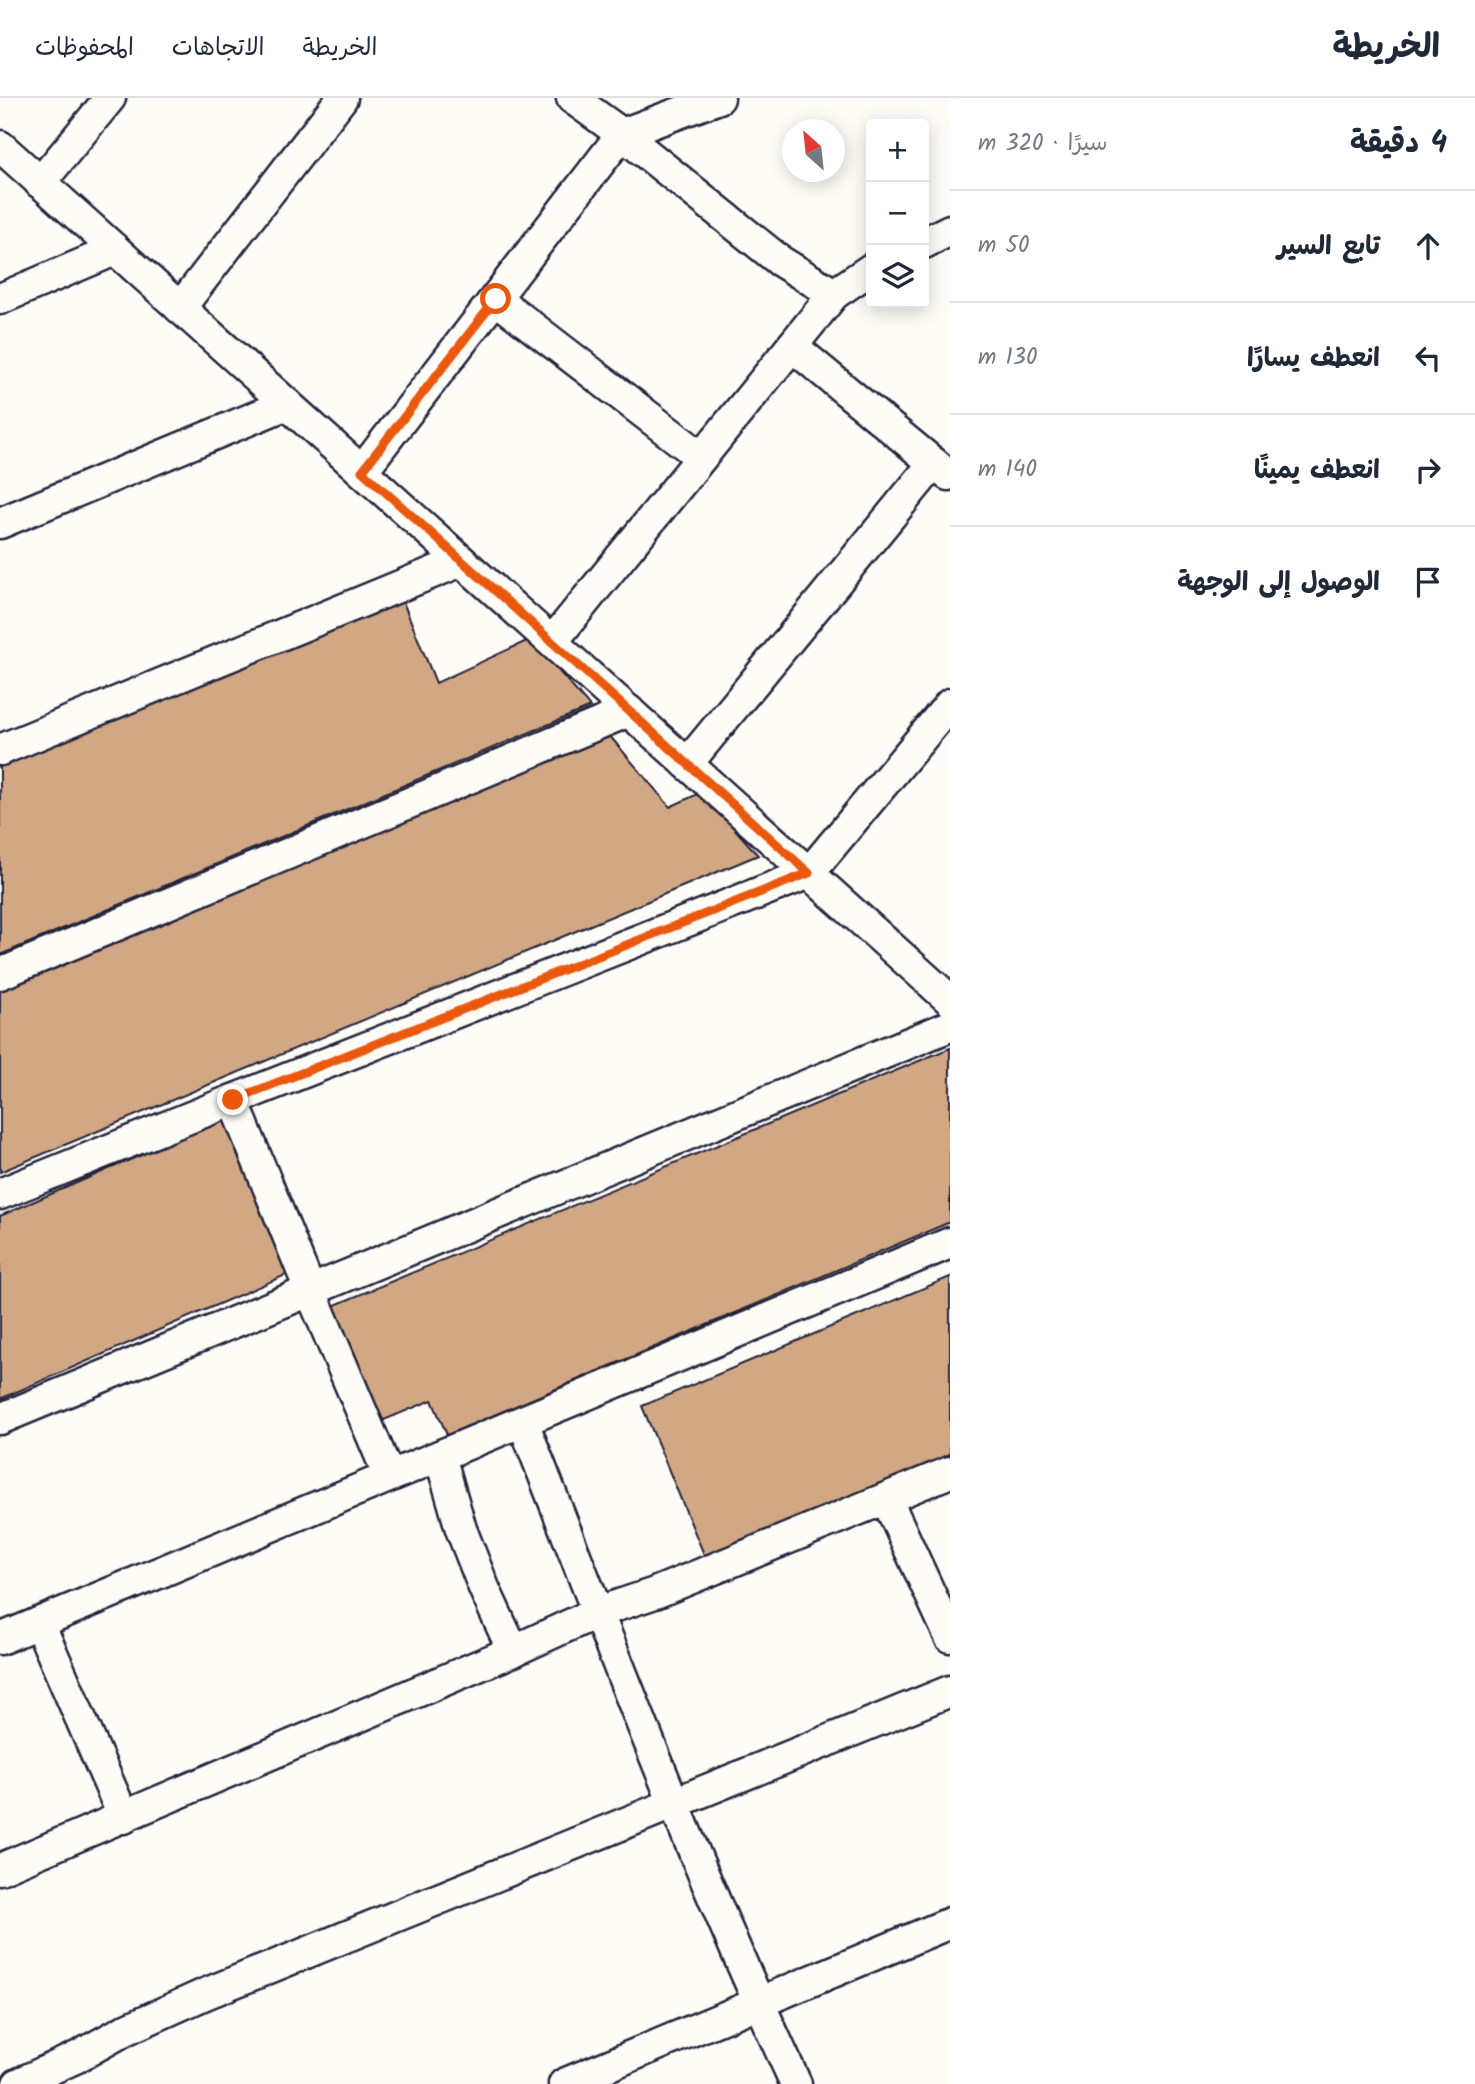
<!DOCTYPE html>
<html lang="ar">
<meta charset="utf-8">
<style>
body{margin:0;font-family:Kalam,"Playpen Sans Arabic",sans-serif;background:#f2f2f3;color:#1f2937;direction:rtl}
.controls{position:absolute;right:21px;top:21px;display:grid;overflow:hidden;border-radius:7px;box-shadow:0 4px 18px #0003}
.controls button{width:63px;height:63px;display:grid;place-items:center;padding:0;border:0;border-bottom:2px solid #e0e1e3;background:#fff;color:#1f2937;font:35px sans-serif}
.compass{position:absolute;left:782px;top:21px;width:63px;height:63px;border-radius:50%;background:#fff;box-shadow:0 4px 18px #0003;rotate:333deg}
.stop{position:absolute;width:21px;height:21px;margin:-16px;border:5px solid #ea580c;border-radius:50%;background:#fff}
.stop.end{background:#ea580c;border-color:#fff;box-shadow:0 2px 7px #0008}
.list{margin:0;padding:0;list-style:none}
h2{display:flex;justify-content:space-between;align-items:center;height:91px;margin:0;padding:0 28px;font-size:30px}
h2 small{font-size:23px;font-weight:400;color:#747a83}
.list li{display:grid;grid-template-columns:46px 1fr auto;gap:21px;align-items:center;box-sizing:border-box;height:112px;padding:0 28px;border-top:2px solid #e0e1e3}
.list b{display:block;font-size:26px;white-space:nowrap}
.list em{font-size:23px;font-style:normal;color:#747a83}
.icon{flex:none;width:38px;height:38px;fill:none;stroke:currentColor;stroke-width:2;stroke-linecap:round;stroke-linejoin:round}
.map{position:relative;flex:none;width:950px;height:1986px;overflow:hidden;direction:ltr}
header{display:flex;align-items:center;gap:42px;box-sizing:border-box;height:98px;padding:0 35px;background:#fff;border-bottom:2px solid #e0e1e3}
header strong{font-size:33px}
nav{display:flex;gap:38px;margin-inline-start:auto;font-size:24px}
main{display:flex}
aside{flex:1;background:#fff}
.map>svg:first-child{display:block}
.building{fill:#d2a884;stroke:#22223b;stroke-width:2}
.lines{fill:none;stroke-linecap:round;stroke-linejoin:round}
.minor-casing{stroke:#22223b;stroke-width:35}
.minor{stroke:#fdfcf7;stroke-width:30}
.route{stroke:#ea580c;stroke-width:9}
</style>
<header>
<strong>الخريطة</strong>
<nav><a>الخريطة</a><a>الاتجاهات</a><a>المحفوظات</a></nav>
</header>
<main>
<aside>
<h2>4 دقيقة<small>سيرًا · 320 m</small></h2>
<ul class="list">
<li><svg class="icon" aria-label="ahead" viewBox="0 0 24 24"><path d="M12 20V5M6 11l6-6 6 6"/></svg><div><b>تابع السير</b></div><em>50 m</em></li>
<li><svg class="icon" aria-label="left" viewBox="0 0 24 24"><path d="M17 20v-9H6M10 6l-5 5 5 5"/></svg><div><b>انعطف يسارًا</b></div><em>130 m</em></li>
<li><svg class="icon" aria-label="right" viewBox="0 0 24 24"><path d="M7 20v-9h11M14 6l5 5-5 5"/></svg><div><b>انعطف يمينًا</b></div><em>140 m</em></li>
<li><svg class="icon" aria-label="arrive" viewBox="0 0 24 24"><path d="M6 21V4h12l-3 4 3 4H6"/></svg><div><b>الوصول إلى الوجهة</b></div></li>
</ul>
</aside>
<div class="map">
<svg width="950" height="1986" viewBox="0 0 950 1986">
<rect width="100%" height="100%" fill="#fdfcf7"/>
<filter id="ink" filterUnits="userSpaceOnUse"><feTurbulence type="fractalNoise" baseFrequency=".0143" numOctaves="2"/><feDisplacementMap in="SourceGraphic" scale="14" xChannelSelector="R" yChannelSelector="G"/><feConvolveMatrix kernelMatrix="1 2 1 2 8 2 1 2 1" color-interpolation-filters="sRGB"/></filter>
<g filter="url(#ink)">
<!-- building -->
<g class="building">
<polygon points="403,504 436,585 531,541 590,609 0,857 0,668"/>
<polygon points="609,637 670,709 702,694 758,757 0,1074 0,892"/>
<polygon points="950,950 950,1124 447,1337 432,1302 372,1327 323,1212"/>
<polygon points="234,1017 295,1173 0,1301 0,1118"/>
<polygon points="950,1179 950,1356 705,1459 642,1308"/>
</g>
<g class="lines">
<!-- minor casing -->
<g class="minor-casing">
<g id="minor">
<polyline points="572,0 622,36 780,163 834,196"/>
<polyline points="0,48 950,902"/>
<polyline points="40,85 110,0"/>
<polyline points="924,145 950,132"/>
<polyline points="0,201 115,152"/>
<polyline points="496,201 701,359"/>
<polyline points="180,210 342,0"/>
<polyline points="792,248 948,377"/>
<polyline points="362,373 622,36 719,0"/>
<polyline points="0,425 287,306"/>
<polyline points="552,544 834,196 871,171"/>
<polyline points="0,652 461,463"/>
<polyline points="687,666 934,365"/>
<polyline points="0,876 629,613"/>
<polyline points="233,1002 310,1192 389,1378"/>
<polyline points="0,1096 233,1002 809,775 950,606"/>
<polyline points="0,1321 950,928"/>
<path d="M 523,1324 C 610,1546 695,1769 796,1986"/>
<polyline points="440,1358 461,1431 484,1490 513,1553"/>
<polyline points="887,1402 950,1539"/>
<polyline points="39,1525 124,1720"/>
<polyline points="0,1541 950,1145"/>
<polyline points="0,1771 513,1553 598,1514 655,1495 950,1374"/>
<polyline points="18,1986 77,1959 127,1931 205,1896 950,1593"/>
<polyline points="564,1986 950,1825"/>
</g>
</g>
<!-- minor -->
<use href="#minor" class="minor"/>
</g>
</g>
<g class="lines" filter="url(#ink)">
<!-- route -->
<polyline class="route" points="233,1002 809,775 362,373 496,201"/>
</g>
</svg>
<div class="controls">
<button>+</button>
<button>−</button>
<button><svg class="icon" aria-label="layers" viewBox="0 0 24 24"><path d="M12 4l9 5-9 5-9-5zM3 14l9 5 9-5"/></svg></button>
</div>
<svg class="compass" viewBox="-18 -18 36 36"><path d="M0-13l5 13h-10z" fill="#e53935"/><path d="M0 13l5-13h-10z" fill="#747a83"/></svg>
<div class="stop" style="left:496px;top:201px"></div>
<div class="stop end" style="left:233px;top:1002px"></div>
</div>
</main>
